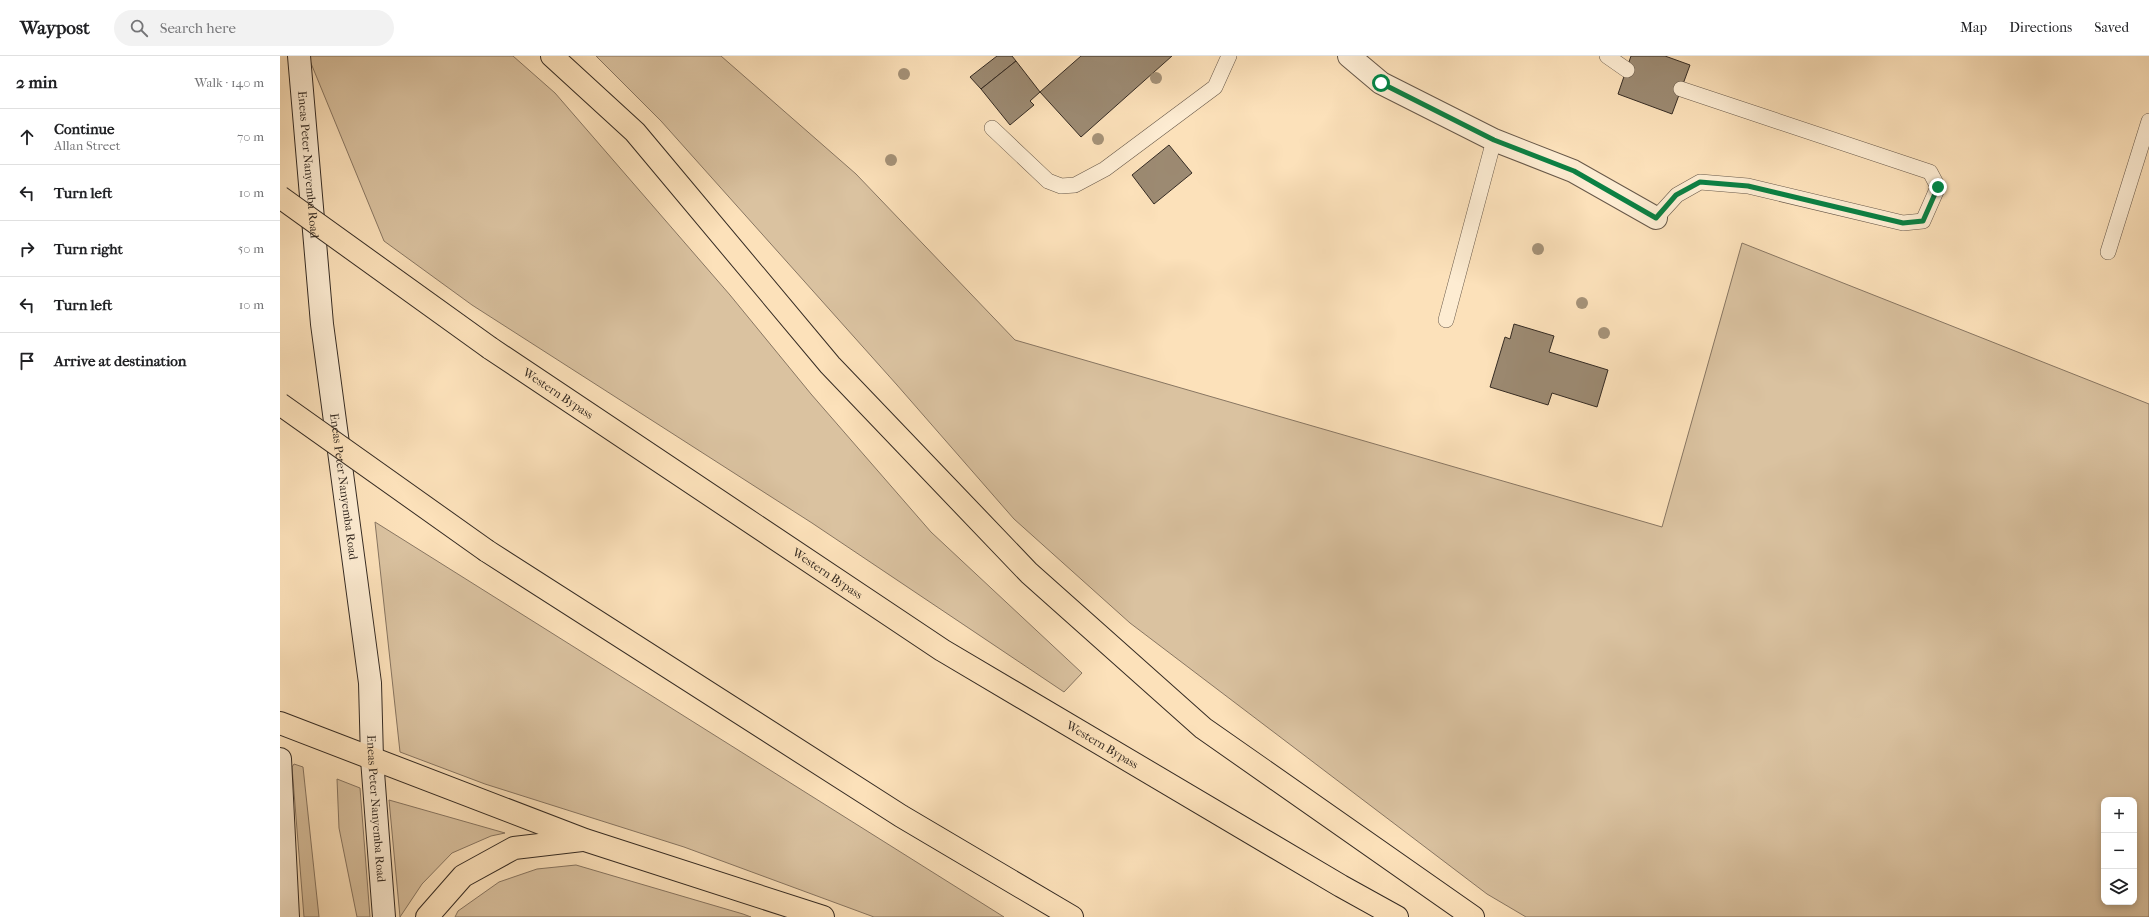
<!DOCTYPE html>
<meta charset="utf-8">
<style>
body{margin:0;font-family:"IM FELL French Canon",serif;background:#f2f2f2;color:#202124}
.controls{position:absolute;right:12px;bottom:12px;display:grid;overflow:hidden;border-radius:8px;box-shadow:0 2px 6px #0003}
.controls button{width:36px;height:36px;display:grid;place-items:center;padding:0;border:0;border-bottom:1px solid #e0e0e0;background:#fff;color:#202124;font:20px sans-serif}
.stop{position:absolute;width:12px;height:12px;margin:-9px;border:3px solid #0b8043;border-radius:50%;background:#fff}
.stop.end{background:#0b8043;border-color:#fff;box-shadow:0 1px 4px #0008}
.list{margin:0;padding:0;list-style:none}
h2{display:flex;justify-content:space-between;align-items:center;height:52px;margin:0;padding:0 16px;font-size:17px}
h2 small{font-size:13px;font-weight:400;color:#757577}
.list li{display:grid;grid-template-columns:26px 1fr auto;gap:12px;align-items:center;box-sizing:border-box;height:56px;padding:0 16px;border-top:1px solid #e0e0e0}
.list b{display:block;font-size:15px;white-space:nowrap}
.list p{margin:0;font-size:13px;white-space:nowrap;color:#757577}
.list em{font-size:13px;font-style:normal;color:#757577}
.icon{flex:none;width:22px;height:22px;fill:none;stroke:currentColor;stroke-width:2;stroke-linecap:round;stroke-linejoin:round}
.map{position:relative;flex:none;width:1869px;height:861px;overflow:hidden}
header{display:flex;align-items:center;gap:24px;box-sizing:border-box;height:56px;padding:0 20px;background:#fff;border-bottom:1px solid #e0e0e0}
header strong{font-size:19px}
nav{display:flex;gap:22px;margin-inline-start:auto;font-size:14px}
.search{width:280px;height:36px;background:#f2f2f2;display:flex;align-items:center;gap:10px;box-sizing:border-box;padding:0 14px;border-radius:22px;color:#757577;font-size:15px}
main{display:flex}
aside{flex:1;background:#fff}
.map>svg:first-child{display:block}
.green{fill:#dac2a0;stroke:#887662;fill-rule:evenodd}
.building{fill:#9c8a72;stroke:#352b23}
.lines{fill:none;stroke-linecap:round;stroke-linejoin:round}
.service-casing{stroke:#675849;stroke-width:16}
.minor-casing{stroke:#675849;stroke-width:24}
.secondary-casing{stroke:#352b23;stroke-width:24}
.motorway-casing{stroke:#352b23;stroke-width:24}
.service{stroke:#fdecd2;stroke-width:15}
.minor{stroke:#fdecd2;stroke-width:22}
.secondary{stroke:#fdecd2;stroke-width:22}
.motorway{stroke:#fce1ba;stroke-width:22}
.motorway-bridge-casing{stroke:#352b23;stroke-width:24;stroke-linecap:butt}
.motorway-bridge{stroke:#fce1ba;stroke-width:22}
.tree{fill:#a59278}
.route{stroke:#0b8043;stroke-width:5}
.labels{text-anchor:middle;stroke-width:4;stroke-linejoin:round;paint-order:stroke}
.street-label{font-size:12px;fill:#352b23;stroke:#fdecd2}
</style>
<header>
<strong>Waypost</strong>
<div class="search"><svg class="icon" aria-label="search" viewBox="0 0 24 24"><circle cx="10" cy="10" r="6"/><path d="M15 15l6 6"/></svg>Search here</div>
<nav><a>Map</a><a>Directions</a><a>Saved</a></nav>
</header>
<main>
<aside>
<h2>2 min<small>Walk · 140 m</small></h2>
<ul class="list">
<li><svg class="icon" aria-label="ahead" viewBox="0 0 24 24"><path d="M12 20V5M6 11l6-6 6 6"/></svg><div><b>Continue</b><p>Allan Street</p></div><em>70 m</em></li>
<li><svg class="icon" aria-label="left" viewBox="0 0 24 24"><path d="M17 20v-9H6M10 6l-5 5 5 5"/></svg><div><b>Turn left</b></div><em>10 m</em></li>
<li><svg class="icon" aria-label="right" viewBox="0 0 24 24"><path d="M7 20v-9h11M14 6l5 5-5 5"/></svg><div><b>Turn right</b></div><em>50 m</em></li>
<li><svg class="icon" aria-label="left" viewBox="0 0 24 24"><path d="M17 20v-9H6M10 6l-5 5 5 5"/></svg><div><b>Turn left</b></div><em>10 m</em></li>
<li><svg class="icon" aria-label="arrive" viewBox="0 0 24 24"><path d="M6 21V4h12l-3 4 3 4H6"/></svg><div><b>Arrive at destination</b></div></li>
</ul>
</aside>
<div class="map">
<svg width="1869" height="861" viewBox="0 0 1869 861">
<rect width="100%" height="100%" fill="#fce1ba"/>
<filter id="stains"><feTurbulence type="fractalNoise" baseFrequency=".005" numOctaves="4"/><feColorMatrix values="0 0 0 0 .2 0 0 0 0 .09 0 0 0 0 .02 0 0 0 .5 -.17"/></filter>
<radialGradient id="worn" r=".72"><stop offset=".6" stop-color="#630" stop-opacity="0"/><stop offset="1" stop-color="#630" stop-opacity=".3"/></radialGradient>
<!-- green -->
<g class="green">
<polygon points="28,0 233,0 275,37 450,239 531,338 651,476 802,617 784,636 532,467 192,249 104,185"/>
<path d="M 316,0 L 441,0 L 576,118 L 735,284 L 1382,471 L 1462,187 L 1869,348 L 1869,861 L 1246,861 L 1207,838 L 850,567 L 734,463 L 617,329 L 381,65 ZM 1824,744 L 1854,744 L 1854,846 L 1824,846 Z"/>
<polygon points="95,466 724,861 594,861 404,791 205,728 120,696"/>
<polygon points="14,708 23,711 39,861 24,861 12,711"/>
<polygon points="57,723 80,732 90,861 77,861 59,772"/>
<polygon points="109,744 225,777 211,780 172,797 142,828 120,861"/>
<polygon points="296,809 463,858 471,861 175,861 178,855 219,826 257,813"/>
</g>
<!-- building -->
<g class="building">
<polygon points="717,0 732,0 736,5 701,33 690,21"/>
<polygon points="801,0 892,0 801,81 760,36"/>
<polygon points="1351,0 1385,0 1410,9 1392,58 1338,38"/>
<polygon points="736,5 760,36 750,45 754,49 730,69 701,33"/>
<polygon points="889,89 912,117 874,148 852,119"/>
<polygon points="1234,268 1274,280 1269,296 1328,314 1317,351 1272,337 1268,349 1210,331 1225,281 1230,283"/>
</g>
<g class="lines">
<!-- service casing -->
<g class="service-casing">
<g id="service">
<polyline points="1327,0 1347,14"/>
<polyline points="712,72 768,125 781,130 795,129 825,113 935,31 949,0"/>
<polyline points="1376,162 1397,139 1420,126 1468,130 1623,167 1643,165 1658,131 1650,116 1401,33"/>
<polyline points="1828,196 1869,65"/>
<polyline points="1166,264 1214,84"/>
</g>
</g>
<!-- minor casing -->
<g class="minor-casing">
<polyline id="minor" points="1069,0 1101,27 1214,84 1293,115 1376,162"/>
</g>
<!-- secondary casing -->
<g class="secondary-casing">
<g id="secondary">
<path id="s1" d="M 19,0 L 42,268 L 90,627 L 92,703 L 104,861"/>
<polyline points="0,703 8,861"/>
</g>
</g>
<!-- motorway casing -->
<g class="motorway-casing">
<g id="motorway">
<polyline points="272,0 355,76 550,309 749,517 923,672 1193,861"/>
<path id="s2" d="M 210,292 L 662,594 L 1061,830 L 1117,861"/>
<polyline points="207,495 621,760 792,861"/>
<polyline points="0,667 305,784 543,861"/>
<polyline points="147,861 183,820 234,792 302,784"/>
</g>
</g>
<!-- service -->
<use href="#service" class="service"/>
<!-- minor -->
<use href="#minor" class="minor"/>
<!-- secondary -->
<use href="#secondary" class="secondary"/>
<!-- motorway -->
<use href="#motorway" class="motorway"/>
<!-- motorway-bridge casing -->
<g class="motorway-bridge-casing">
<g id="motorway-bridge">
<polyline points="0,141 210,292"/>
<polyline points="0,348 207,495"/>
</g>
</g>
<!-- motorway-bridge -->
<use href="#motorway-bridge" class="motorway-bridge"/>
</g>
<!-- trees -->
<g class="tree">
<circle cx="624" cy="18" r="6"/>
<circle cx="876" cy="22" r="6"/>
<circle cx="818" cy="83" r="6"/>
<circle cx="611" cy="104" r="6"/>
<circle cx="1258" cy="193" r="6"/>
<circle cx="1302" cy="247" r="6"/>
<circle cx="1324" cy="277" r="6"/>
</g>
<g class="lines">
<!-- route -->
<polyline class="route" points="1101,27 1214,84 1294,115 1376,162 1396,139 1420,126 1468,130 1623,167 1643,165 1658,131"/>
</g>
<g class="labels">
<!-- street labels -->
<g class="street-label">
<text dy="4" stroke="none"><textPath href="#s1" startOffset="109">Eneas Peter Nanyemba Road</textPath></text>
<text dy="4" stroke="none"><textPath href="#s2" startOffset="82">Western Bypass</textPath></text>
<text dy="4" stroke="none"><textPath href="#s1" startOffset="433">Eneas Peter Nanyemba Road</textPath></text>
<text dy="4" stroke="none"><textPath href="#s2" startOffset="406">Western Bypass</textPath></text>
<text dy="4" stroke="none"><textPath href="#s2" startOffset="730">Western Bypass</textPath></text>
<text dy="4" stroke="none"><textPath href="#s1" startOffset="757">Eneas Peter Nanyemba Road</textPath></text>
</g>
</g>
<rect width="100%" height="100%" filter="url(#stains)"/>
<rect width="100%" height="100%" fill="url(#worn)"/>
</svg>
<div class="controls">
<button>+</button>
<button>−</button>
<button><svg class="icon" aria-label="layers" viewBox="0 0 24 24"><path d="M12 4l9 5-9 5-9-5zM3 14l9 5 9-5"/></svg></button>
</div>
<div class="stop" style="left:1101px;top:27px"></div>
<div class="stop end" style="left:1658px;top:131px"></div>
</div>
</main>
